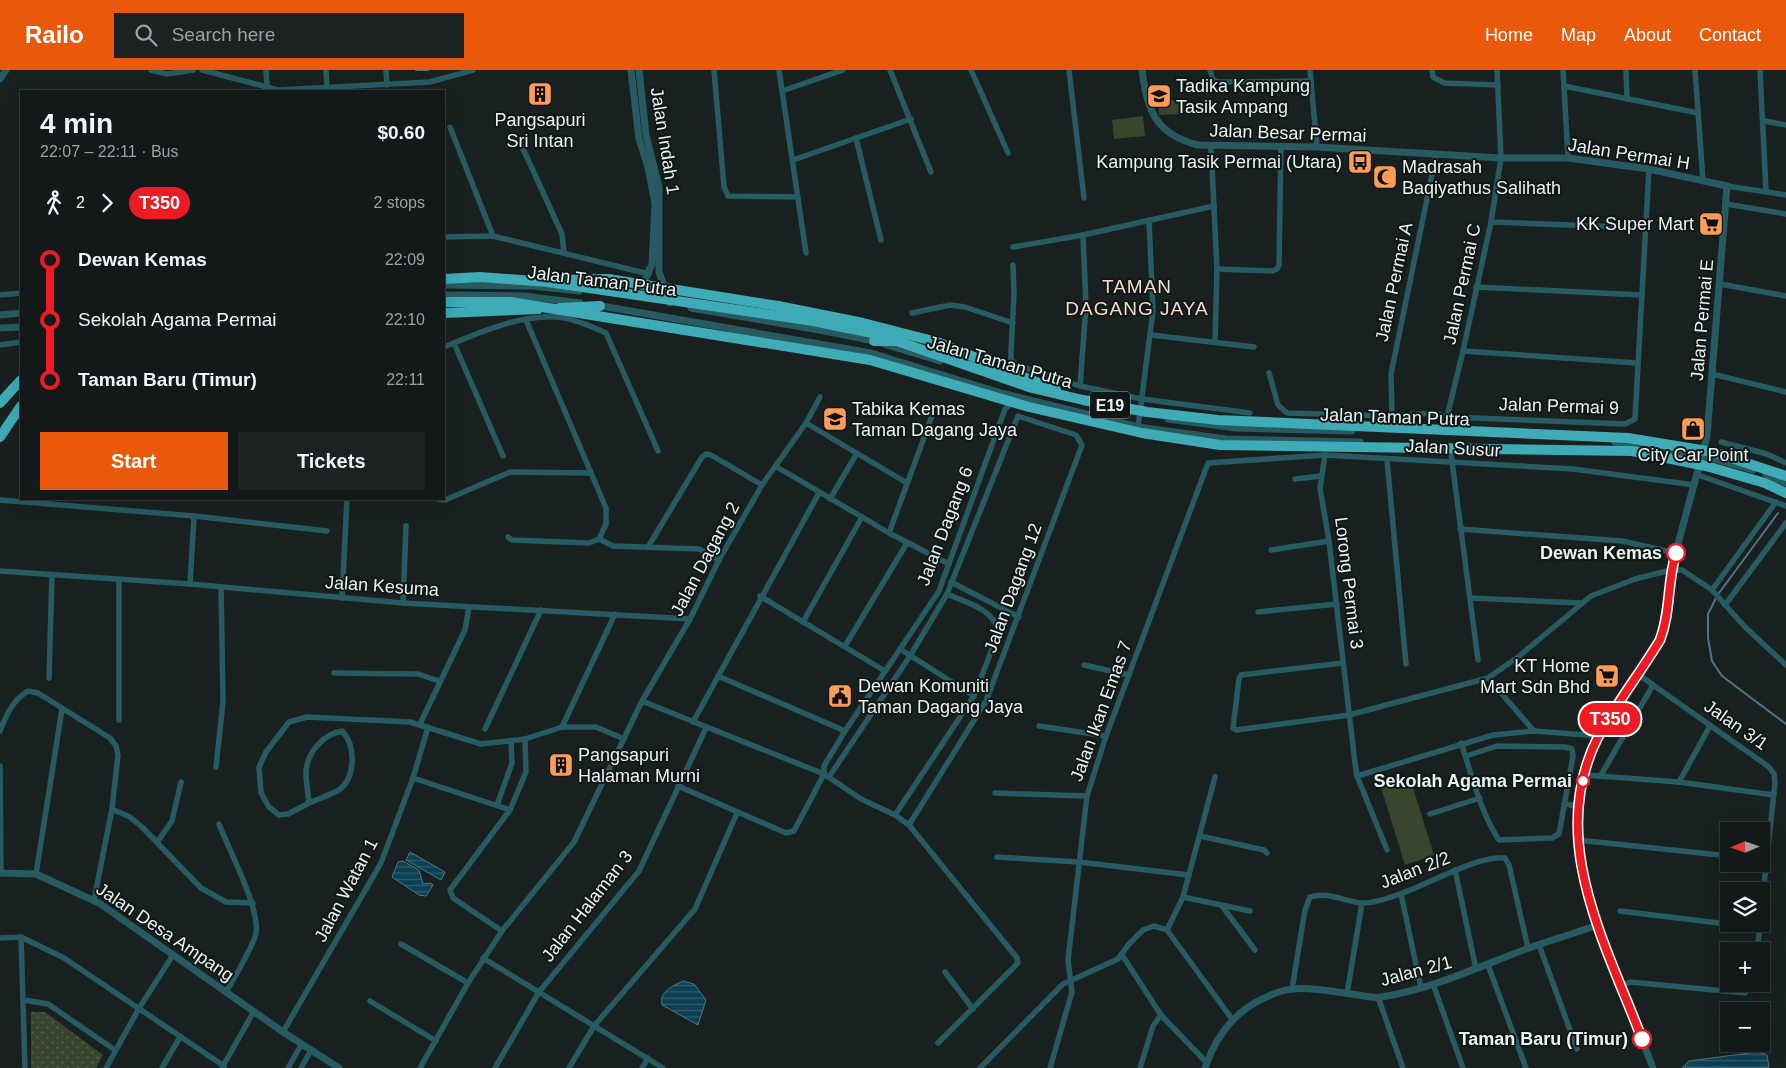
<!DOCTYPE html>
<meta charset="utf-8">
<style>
:root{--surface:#121918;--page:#1b2221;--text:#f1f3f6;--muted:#9ca0a2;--line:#313837;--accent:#ea580c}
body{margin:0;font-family:Helvetica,sans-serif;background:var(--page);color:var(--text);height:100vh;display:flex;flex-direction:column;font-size:19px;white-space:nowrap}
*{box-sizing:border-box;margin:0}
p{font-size:16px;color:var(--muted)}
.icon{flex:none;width:28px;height:28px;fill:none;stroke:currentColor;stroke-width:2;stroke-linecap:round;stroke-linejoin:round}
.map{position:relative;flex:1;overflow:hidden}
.panel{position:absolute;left:20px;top:20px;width:425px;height:410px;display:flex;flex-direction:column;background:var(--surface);border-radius:0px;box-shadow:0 5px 20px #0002,0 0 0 1px var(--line)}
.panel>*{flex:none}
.badge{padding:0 10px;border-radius:16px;font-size:18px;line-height:32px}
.needle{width:32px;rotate:268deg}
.buttons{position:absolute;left:1720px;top:752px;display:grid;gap:10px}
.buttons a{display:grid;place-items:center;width:50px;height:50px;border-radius:0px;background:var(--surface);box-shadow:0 5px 20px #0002,0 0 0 1px var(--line);font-size:25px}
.map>.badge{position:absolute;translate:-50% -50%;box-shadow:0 0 0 2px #fff}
.legs{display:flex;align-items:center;gap:8px;height:55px;padding:0 20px;font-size:16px}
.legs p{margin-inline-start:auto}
.headline{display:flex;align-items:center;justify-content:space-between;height:85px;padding:0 20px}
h1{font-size:28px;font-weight:700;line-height:38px}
.cta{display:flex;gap:10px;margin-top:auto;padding:10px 20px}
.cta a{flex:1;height:58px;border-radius:0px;background:var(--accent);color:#fff;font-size:20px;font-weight:700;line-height:58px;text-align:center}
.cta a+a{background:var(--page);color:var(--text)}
ul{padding:0 20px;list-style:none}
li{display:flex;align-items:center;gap:18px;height:60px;font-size:19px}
li i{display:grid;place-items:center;width:8px;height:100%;margin:0 6px;background:currentColor}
li i::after{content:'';width:12px;height:12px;margin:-6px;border:4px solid;border-radius:50%;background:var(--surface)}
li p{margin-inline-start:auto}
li:first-child i{background:linear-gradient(#0000 50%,currentColor 0)}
li:last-child i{background:linear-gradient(currentColor 50%,#0000 0)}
header{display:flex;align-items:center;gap:30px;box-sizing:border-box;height:70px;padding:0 25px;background:var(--accent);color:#fff}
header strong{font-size:24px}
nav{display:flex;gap:28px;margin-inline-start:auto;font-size:18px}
.search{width:350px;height:45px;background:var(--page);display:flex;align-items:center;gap:12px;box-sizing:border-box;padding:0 18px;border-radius:0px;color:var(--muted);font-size:19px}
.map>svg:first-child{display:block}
.park{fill:url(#park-dots)}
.pitch{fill:#3a452e}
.water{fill:url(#water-rules);stroke:#507584}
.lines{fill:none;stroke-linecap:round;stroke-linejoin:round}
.stream{stroke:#507584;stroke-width:2}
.minor{stroke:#285b61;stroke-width:5.5}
.tertiary{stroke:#285b61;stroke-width:7}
.motorway{stroke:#3eabb7;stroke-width:10}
.motorway-bridge{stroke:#3eabb7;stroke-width:10}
.line-1-casing{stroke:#fff;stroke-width:11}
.line-1{stroke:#ed1b24;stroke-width:8}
.stop-1-dot{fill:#fff;stroke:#ed1b24;stroke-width:2.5}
.labels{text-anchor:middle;stroke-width:4;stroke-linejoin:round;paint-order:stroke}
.shield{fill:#0f1816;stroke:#aab1af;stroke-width:1}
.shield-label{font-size:16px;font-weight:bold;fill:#ecf2f1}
.poi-label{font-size:18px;fill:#ecf2f1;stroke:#0f1816;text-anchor:start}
.street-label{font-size:18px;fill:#ecf2f1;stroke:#0f1816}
.stop-label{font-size:18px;font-weight:bold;fill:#ecf2f1;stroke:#0f1816;text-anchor:end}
.neighbourhood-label{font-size:19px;letter-spacing:1px;fill:#f6d9c8;stroke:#0f1816}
</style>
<header>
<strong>Railo</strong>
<div class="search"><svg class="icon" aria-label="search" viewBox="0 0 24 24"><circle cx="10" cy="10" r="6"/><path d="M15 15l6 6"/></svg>Search here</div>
<nav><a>Home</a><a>Map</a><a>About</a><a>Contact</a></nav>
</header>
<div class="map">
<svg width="1786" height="998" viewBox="0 0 1786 998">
<defs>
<pattern id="park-dots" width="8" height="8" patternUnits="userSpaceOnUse" patternTransform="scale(1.25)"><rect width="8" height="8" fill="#3a452e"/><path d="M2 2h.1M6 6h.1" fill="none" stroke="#57604d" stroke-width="1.8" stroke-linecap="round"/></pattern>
<pattern id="water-rules" width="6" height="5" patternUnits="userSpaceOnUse" patternTransform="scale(1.25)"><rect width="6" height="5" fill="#0d4055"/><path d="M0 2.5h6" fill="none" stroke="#305c6e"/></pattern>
</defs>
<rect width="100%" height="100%" fill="#182120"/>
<polygon class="park" points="31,942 45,942 103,985 96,998 31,998"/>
<g class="pitch">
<polygon points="1178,30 1179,44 1159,45 1159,31"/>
<polygon points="1143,46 1145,66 1114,69 1112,50"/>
<polygon points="1409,705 1434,785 1405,795 1380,714"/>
</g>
<g class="water">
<polygon points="410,782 445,802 441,810 406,790"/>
<polygon points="403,791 419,800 423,814 430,813 433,815 426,826 419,825 392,807 398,792"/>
<path d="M683 911 694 914 706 930 698 955 662 935C659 921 673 916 683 911Z"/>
<polygon points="1757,982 1767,985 1769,998 1682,998 1689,991"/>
</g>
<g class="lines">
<g class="stream">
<polyline points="416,0 428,0"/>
<polyline points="1719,523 1778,443"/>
<polyline points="1716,528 1708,544 1708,568 1712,591 1722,606 1786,654"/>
</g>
<g class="minor">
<polyline points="151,0 167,4 193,0"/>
<polyline points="202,0 278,20 430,12 473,0"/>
<polyline points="266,0 267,16"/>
<polyline points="326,0 327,18"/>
<polyline points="386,0 387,15"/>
<polyline points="714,0 724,117 728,126 798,127"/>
<polyline points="779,0 806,183"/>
<polyline points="890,0 931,102"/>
<polyline points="971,0 1008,83"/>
<polyline points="1069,0 1084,128"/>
<polyline points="1210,0 1213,10 1219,12 1311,11"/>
<polyline points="1310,0 1317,77"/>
<polyline points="1432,0 1433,7 1444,13 1498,15"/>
<polyline points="1563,0 1568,88"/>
<polyline points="1626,0 1627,29"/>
<polyline points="1695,0 1703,111"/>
<polyline points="1760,0 1766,121"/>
<polyline points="1564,16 1698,43"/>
<polyline points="782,21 843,0"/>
<polyline points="1764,51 1786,55"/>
<polyline points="450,57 493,166"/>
<polyline points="856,68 881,170"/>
<polyline points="520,72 562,164 564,183"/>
<polyline points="1211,77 1217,199 1215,272"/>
<polyline points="793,90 911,49"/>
<polyline points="1727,116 1786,125"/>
<polyline points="1726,134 1786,144"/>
<polyline points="1491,152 1645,158"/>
<polyline points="444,167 493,166 649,204"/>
<polyline points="1013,177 1083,165 1214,136"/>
<polyline points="1013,195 1014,224 1011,282 1011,290 1017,295 1080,316 1142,329 1250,343"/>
<polyline points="1217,199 1272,201 1277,199 1279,195 1281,76"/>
<polyline points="1720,214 1786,226"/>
<polyline points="1476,217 1641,225"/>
<polyline points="0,225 21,223"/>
<polyline points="912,243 950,235 965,237 1013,253"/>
<polyline points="1151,265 1254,277"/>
<polyline points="454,273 503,386"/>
<polyline points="0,275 21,272"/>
<path d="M444 277C478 263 520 244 558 247 574 249 591 256 606 263L658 381"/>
<polyline points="1463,281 1637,293"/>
<polyline points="1269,303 1278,335 1287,343 1392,346 1434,343 1447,347 1625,354 1635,349 1649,99"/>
<polyline points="1712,304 1786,322"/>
<polyline points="1080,316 1086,236 1083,165"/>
<polyline points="1392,346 1391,304 1436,85"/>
<polyline points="806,353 907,413"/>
<polyline points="1138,357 1153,241 1149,150"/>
<polyline points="1440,360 1447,347 1463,281 1491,152 1501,88 1497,0"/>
<polyline points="1721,372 1767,384 1786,393"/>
<polyline points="1450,376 1478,590"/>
<polyline points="1325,385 1320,418 1329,471 1355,693 1357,706 1387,780"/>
<polyline points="1387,390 1406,594"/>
<polyline points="777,397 889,463 949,494"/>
<polyline points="1698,405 1786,436"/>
<polyline points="1295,409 1321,406"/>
<polyline points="438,429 445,430 510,402 590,403"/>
<polyline points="830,429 857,383"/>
<polyline points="0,430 194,446 327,461"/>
<polyline points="1460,459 1622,471 1676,483"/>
<polyline points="889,463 936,335"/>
<polyline points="508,467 512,470 589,473 599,469 606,454 606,438 526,250"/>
<polyline points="599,469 613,476 699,479 719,490"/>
<polyline points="648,477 702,387 706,384 711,385 762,415"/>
<polyline points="1271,480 1329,471"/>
<polyline points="0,501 190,514 403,533 690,549"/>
<polyline points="119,510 119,650"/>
<polyline points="951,512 1019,547"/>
<polyline points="190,514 194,446"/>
<polyline points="1712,520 1776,432"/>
<polyline points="760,526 885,601"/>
<polyline points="342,528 347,429"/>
<polyline points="1470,528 1581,533"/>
<polyline points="403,533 406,456"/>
<polyline points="1725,535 1786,453"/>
<polyline points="1258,542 1337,534"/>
<polyline points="803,552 862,447"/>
<polyline points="845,576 907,473"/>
<polyline points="900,579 974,626"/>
<polyline points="1343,593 1241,605 1239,609 1233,658 1236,660 1349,645 1488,608 1534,661"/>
<polyline points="1084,595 1129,605"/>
<polyline points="334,603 418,604 439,611"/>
<polyline points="1639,605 1769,697 1774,704 1775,713 1761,842"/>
<polyline points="718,606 845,661"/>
<polyline points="49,608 52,505"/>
<polyline points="1488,608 1518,587 1591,526 1635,509 1671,500 1682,500 1712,520 1744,556 1786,595"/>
<polyline points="642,631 824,704 861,729 895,745 909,755 1017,888 1018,893 938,973"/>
<polyline points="693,652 819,423"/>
<polyline points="420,654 465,560 469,537"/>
<polyline points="1039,656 1106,666"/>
<polyline points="562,657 615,544"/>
<polyline points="485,659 541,540"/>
<path d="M0 661C6 645 13 630 28 621L38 623 110 668 116 676 118 685 112 739 94 830"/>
<path d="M1461 673C1472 705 1480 742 1499 770L1552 768 1559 764 1573 686 1572 679 1565 677 1497 676 1466 686"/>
<polyline points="0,696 1,803"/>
<polyline points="216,697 223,632 221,517"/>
<polyline points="1585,705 1679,712 1774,725"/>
<polyline points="1601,705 1653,615"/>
<polyline points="1357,706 1493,665 1534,661 1599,666"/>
<polyline points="829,707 910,586 947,524 1018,346 1076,365 1082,375 986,631 909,755"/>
<polyline points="413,708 510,740"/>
<polyline points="1679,712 1710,656"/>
<polyline points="678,716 786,763 794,761 824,704 824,696 845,661 939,521 1005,339 1012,332"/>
<polyline points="995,723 1087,726"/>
<path d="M309 733C318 729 330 725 339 720 356 708 356 675 342 661 324 664 307 682 306 702 306 712 308 723 309 733L288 744 279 745 269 737 261 723 259 697 266 682 289 652 307 647 410 652 481 674 525 669 562 657H596L624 669"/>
<polyline points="1564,734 1578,736"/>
<polyline points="497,735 512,693 511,671"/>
<polyline points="112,739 130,747 142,757 201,818 226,832 253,833"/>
<polyline points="1430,744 1480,728"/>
<path d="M895 745 974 626 999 561C992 538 967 533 947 524"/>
<path d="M219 754C228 778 264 845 255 867 248 886 236 904 226 922"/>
<polyline points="1200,766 1264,780 1267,783"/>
<polyline points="1578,770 1729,786"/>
<polyline points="158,771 172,751 181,712"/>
<polyline points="997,787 1079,792 1189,805"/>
<polyline points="1455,800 1476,899"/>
<polyline points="36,804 62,639"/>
<polyline points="1401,824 1421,918"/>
<polyline points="1183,827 1250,841"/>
<polyline points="1222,836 1255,880"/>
<polyline points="1620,841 1760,858"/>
<polyline points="1167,860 1183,827 1215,707"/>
<polyline points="502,861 453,828 450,820 510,740 526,702 525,669"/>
<polyline points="21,867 25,998"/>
<polyline points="0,868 21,867 64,888 224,996"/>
<polyline points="401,874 468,913"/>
<polyline points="1539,875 1577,979"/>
<polyline points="1757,881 1760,856"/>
<polyline points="1122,885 1161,945 1207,993"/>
<polyline points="483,888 663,998"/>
<polyline points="1488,895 1526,998"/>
<polyline points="945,902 973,939"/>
<polyline points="1433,914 1463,998"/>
<polyline points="1621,916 1630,912 1745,923 1752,914"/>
<path d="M1292 919 1305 840 1310 827C1328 821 1345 832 1363 833 1375 833 1389 828 1400 824 1425 816 1480 784 1505 788L1509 795 1528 878"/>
<polyline points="1347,924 1362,833"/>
<polyline points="1378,927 1403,998"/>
<polyline points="24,930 48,934 115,980"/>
<polyline points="370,931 436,971"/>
<polyline points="283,962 381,793 413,708 428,657"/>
<polyline points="106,998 138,940 173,885"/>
<polyline points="162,998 180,967"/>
<polyline points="222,998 254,941"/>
<polyline points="288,998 301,975"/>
<polyline points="301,998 311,980"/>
<polyline points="420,998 468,913 502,861 574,772 642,631 690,549 719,490 762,415 806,353 820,327"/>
<polyline points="495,998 539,922 639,801 706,658"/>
<polyline points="569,998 594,956 695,839 737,743"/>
<polyline points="642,998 648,988"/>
<polyline points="980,998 1063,914 1118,889 1129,874 1143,860 1154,856 1167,860 1232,949"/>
<polyline points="1050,998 1072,922 1068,890 1087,726 1106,666 1208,393 1325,385 1573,399 1695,415"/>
<polyline points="1140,998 1153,956 1161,945"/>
</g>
<g class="tertiary">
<polyline points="631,0 639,69 648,97 655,134 652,194 642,216"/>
<polyline points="639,0 646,65 659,117 659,202 670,233"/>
<path d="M1142 0C1147 40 1155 64 1198 75L1317 77 1501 88H1568L1649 99 1727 116 1707 366 1671 500 1670 533 1659 570C1639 605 1605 647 1591 684 1561 761 1587 827 1615 899 1628 932 1640 965 1653 998"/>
<polyline points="0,9 6,0"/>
<polyline points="444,215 533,216 579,221"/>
<polyline points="444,225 524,226 580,233"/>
<polyline points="596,235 871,283 1001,323 1138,357 1226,369 1360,372"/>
<polyline points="691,238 825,261 874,271 940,291"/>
<polyline points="0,245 21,243"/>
<polyline points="0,258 21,257"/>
<polyline points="1168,349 1236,358 1352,361"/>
<polyline points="1615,372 1703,386 1753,400"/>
<polyline points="1766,404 1786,413"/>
<polyline points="0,803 36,804 99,833 283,962 339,998"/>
<path d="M1205 998C1218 960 1240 935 1279 922 1303 914 1333 922 1358 925 1365 926 1374 928 1381 927 1433 919 1480 896 1529 878 1552 870 1575 863 1598 855"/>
</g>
<g class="motorway">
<polyline points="778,236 863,253 937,272 1056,320"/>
<polyline points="560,238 600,236"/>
<polyline points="444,243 538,239"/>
<polyline points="874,271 895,271"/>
<polyline points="0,333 21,310"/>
<polyline points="0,367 21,336"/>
</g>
<g class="motorway-bridge">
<polyline points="444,209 480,207 548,212 813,251 877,264 1032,318 1083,330 1147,342 1218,350 1628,368 1713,382 1786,406"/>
<polyline points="559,210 608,209 778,236"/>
<polyline points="444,232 511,232 870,290 1029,337 1142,363 1220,375 1632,381 1706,396 1765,413 1786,423"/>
</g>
</g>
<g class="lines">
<defs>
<path id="line-1" d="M1642 969C1606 874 1546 769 1598 667 1616 634 1640 603 1660 570 1671 541 1667 512 1676 483"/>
</defs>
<use href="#line-1" class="line-1-casing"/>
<use href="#line-1" class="line-1"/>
</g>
<defs>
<symbol id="building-square" viewBox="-11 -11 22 22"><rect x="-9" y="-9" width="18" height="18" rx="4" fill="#fe9c58" stroke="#0f1816"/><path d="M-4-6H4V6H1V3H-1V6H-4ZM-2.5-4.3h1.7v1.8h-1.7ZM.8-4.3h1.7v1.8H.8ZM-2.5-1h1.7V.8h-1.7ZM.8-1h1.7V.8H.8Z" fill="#111"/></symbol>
<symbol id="school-square" viewBox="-11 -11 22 22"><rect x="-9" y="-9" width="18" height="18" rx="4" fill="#fe9c58" stroke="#0f1816"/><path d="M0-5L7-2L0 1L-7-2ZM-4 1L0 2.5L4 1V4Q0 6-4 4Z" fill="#111"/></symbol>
<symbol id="bus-square" viewBox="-11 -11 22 22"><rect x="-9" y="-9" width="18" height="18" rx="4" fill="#fe9c58" stroke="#0f1816"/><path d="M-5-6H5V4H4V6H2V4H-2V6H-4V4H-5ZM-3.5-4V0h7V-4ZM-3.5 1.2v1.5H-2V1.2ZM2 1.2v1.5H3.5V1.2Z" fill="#111"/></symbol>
<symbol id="mosque-square" viewBox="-11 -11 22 22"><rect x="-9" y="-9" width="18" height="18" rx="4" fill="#fe9c58" stroke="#0f1816"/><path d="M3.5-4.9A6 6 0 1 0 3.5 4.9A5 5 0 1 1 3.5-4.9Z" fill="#111"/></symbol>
<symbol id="supermarket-square" viewBox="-11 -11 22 22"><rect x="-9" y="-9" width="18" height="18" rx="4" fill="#fe9c58" stroke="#0f1816"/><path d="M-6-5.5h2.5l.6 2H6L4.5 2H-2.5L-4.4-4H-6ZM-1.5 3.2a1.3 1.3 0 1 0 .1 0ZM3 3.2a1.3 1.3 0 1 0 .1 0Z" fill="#111"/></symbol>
<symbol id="shop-square" viewBox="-11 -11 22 22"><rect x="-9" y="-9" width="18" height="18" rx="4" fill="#fe9c58" stroke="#0f1816"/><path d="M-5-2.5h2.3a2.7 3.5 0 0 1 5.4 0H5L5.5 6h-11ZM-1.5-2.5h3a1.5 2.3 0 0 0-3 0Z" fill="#111"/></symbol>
<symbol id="civic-square" viewBox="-11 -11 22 22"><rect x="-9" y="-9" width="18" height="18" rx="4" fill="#fe9c58" stroke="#0f1816"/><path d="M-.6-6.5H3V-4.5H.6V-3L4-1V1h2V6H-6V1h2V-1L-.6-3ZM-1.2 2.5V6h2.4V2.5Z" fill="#111"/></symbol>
</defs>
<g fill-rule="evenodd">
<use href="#building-square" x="526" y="10" width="28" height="28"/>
<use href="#school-square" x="1145" y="12" width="28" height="28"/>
<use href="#bus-square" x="1346" y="78" width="28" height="28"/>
<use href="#mosque-square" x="1371" y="93" width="28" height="28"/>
<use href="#supermarket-square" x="1697" y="140" width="28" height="28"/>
<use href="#school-square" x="821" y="335" width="28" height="28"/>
<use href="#shop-square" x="1679" y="345" width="28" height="28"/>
<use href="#supermarket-square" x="1593" y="592" width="28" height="28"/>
<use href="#civic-square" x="826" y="612" width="28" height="28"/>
<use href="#building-square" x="547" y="681" width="28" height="28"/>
</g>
<g class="stop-1-dot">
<circle cx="1676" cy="483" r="9"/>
<circle cx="1583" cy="711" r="6"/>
<circle cx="1642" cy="969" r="9"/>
</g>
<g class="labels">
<rect class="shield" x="1090" y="321.5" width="40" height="27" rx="4"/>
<g class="shield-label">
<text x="1110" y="341">E19</text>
</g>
<g class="poi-label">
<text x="1176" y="22">Tadika Kampung<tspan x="1176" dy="21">Tasik Ampang</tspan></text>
<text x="540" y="56" text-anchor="middle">Pangsapuri<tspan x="540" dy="21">Sri Intan</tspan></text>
<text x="1342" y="98" text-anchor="end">Kampung Tasik Permai (Utara)</text>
<text x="1402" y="103">Madrasah<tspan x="1402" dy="21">Baqiyathus Salihath</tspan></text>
<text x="1694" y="160" text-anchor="end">KK Super Mart</text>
<text x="852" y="345">Tabika Kemas<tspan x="852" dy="21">Taman Dagang Jaya</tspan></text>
<text x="1693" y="391" text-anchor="middle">City Car Point</text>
<text x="1590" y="602" text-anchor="end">KT Home<tspan x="1590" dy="21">Mart Sdn Bhd</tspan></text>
<text x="858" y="622">Dewan Komuniti<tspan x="858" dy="21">Taman Dagang Jaya</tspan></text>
<text x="578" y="691">Pangsapuri<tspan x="578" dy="21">Halaman Murni</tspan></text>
</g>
<g class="street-label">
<text transform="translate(1288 63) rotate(2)" y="6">Jalan Besar Permai</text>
<text transform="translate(665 71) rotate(81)" y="6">Jalan Indah 1</text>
<text transform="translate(1629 84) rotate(9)" y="6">Jalan Permai H</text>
<text transform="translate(602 211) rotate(7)" y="6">Jalan Taman Putra</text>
<text transform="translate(1394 212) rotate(-78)" y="6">Jalan Permai A</text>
<text transform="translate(1462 214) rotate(-78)" y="6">Jalan Permai C</text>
<text transform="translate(1702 250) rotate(-85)" y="6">Jalan Permai E</text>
<text transform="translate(1000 292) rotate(16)" y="6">Jalan Taman Putra</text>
<text transform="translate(1559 336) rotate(2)" y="6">Jalan Permai 9</text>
<text transform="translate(1395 347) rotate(2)" y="6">Jalan Taman Putra</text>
<text transform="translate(1453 378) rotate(3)" y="6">Jalan Susur</text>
<text transform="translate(945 456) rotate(-69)" y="6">Jalan Dagang 6</text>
<text transform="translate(705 489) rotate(-62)" y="6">Jalan Dagang 2</text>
<text transform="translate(1349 513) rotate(83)" y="6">Lorong Permai 3</text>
<text transform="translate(382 516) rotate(4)" y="6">Jalan Kesuma</text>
<text transform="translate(1013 518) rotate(-70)" y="6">Jalan Dagang 12</text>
<text transform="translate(1101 641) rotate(-70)" y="6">Jalan Ikan Emas 7</text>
<text transform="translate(1736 655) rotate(35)" y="6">Jalan 3/1</text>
<text transform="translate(1415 800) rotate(-21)" y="6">Jalan 2/2</text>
<text transform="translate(346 820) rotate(-62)" y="6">Jalan Watan 1</text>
<text transform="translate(587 836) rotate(-52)" y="6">Jalan Halaman 3</text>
<text transform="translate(165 862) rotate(34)" y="6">Jalan Desa Ampang</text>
<text transform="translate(1416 901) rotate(-15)" y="6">Jalan 2/1</text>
</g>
<g class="stop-label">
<text x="1662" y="489">Dewan Kemas</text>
<text x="1572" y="717">Sekolah Agama Permai</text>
<text x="1628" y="975">Taman Baru (Timur)</text>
</g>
<g class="neighbourhood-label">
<text x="1137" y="223">TAMAN<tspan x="1137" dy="22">DAGANG JAYA</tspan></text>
</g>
</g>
</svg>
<div class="buttons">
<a><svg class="needle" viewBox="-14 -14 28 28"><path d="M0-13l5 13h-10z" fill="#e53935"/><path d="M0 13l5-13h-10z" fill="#9ca0a2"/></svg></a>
<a><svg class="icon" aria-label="layers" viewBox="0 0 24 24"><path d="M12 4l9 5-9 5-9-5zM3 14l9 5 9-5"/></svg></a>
<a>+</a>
<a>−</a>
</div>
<b class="badge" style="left:1610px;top:649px;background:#ed1b24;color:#fff">T350</b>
<section class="panel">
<div class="headline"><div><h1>4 min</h1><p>22:07 – 22:11 · Bus</p></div><b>$0.60</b></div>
<div class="legs"><svg class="icon" aria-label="walk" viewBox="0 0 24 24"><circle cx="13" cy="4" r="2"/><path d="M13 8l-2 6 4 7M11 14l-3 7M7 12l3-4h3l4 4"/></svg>2<svg class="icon" aria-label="forward" viewBox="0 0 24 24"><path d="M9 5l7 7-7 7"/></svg><b class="badge" style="background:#ed1b24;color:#fff">T350</b><p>2 stops</p></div>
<ul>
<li><i style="color:#ed1b24"></i><b>Dewan Kemas</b><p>22:09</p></li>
<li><i style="color:#ed1b24"></i><span>Sekolah Agama Permai</span><p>22:10</p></li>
<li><i style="color:#ed1b24"></i><b>Taman Baru (Timur)</b><p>22:11</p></li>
</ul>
<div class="cta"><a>Start</a><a>Tickets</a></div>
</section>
</div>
